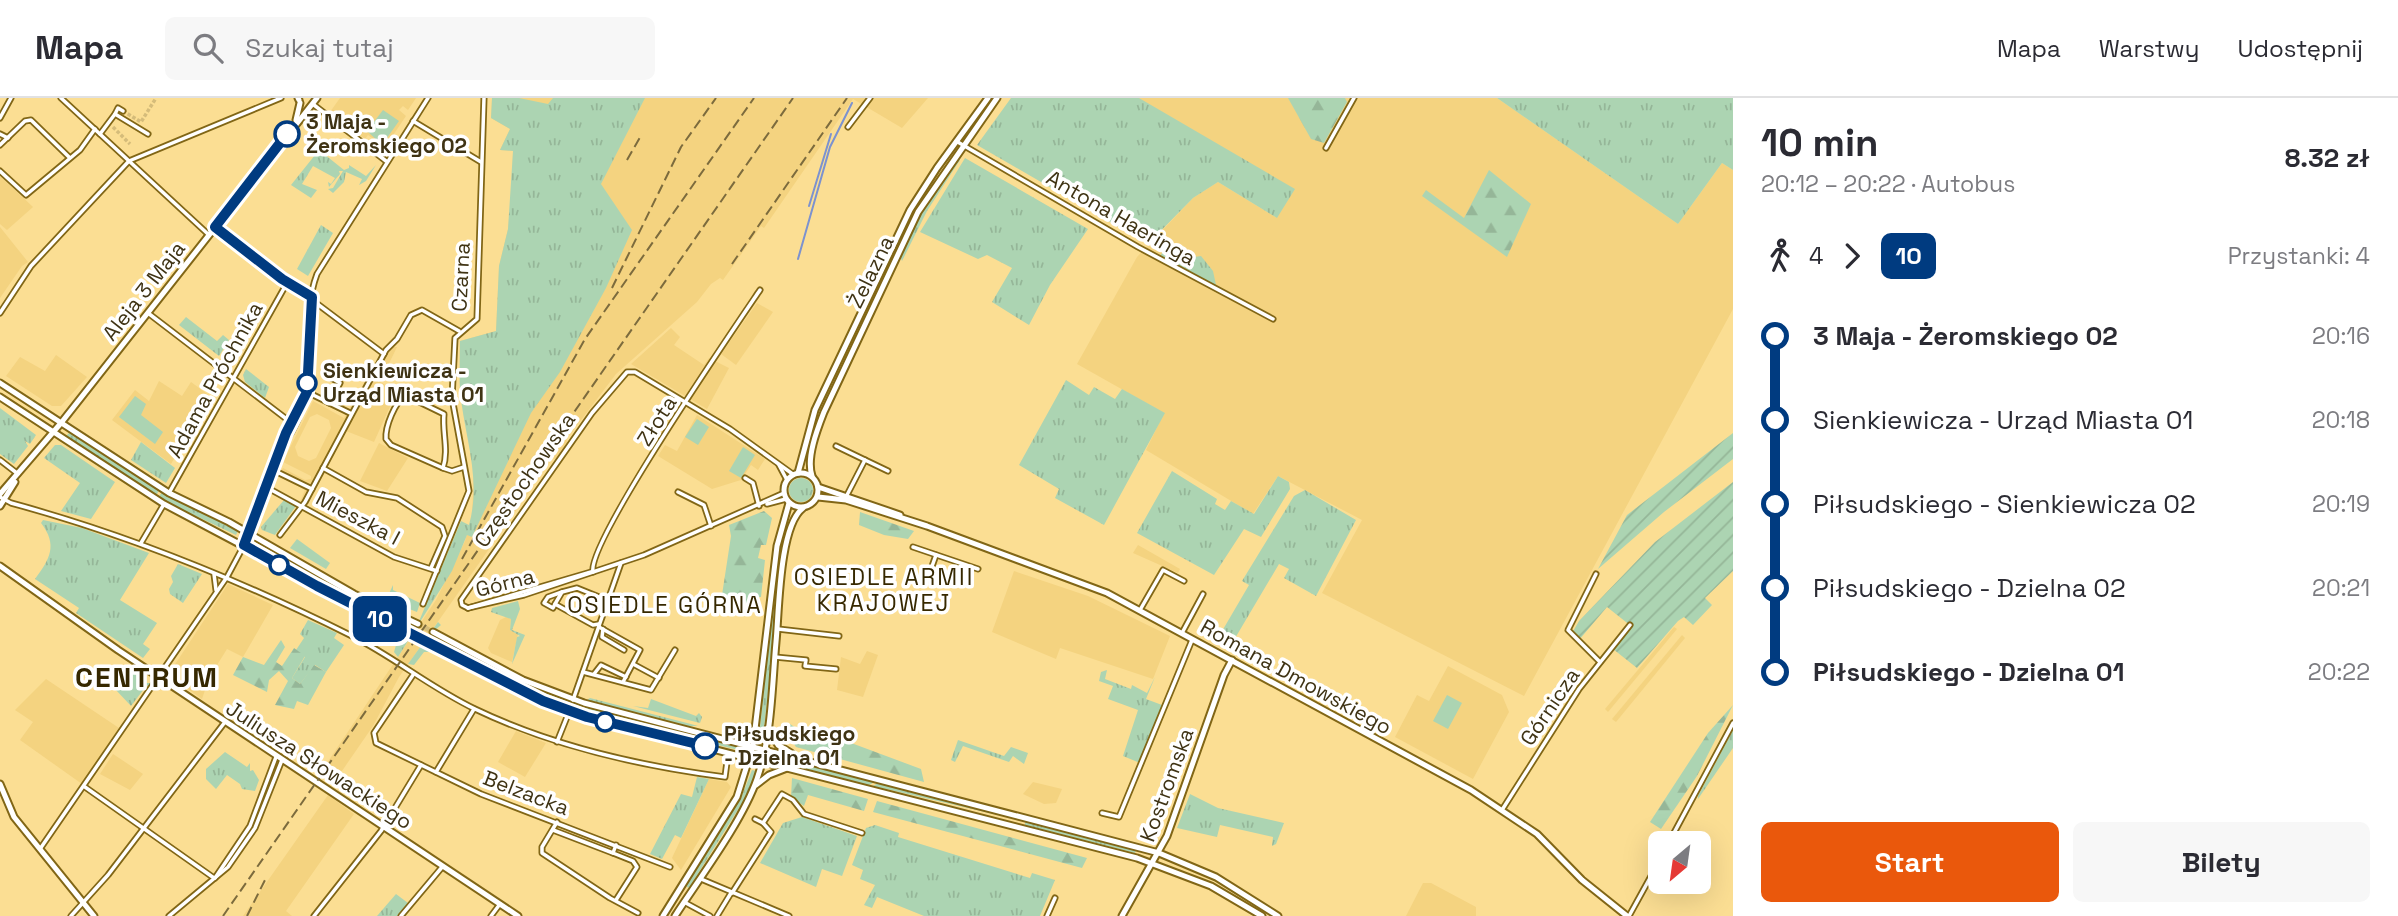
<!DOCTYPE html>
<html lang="pl">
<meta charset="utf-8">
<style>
:root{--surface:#fff;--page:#f7f7f7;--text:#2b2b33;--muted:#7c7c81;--line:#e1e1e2;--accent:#ea580c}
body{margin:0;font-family:"Space Grotesk",sans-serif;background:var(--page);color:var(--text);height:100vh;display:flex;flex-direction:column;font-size:26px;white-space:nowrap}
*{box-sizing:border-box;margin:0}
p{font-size:23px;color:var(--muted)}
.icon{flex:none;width:38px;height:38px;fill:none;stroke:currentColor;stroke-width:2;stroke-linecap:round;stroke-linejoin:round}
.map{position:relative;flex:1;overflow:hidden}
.details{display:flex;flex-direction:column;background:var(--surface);width:665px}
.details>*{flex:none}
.badge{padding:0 14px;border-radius:10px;font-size:24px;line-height:46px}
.needle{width:46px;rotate:209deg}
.buttons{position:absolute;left:1648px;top:733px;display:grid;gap:14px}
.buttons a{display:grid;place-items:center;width:63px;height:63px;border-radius:10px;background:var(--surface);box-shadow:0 7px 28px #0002;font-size:35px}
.map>.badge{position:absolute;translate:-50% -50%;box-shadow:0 0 0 4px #fff}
.legs{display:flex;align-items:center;gap:10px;height:77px;padding:0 28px;font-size:23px}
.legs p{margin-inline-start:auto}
.overview{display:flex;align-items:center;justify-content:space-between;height:119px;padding:0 28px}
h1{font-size:38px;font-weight:800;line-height:52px}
.primary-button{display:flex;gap:14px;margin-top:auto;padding:14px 28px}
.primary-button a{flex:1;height:80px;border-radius:10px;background:var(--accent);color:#fff;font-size:28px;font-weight:800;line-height:80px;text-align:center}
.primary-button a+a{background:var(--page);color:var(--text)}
ul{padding:0 28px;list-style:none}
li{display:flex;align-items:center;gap:24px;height:84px;font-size:26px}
li i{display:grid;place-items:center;width:10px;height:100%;margin:0 9px;background:currentColor}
li i::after{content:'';width:18px;height:18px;margin:-9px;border:5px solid;border-radius:50%;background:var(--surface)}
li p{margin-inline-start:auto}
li:first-child i{background:linear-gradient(#0000 50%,currentColor 0)}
li:last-child i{background:linear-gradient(currentColor 50%,#0000 0)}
header{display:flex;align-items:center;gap:42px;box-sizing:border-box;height:98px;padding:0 35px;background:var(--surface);border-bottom:2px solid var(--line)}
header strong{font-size:33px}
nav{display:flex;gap:38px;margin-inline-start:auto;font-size:24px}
.search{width:490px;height:63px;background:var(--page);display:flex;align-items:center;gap:18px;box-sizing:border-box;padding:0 24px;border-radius:10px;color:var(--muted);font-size:26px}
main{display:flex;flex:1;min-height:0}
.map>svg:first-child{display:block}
.built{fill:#f4d380;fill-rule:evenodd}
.grass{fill:url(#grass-tufts)}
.forest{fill:url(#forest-firs)}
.garden{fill:url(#garden-furrows)}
.pitch{fill:#acd4b2}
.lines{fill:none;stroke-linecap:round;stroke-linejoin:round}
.stream{stroke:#7c92cf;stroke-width:2}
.street-tunnel{stroke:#d5bc7a;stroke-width:3.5;stroke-dasharray:3.5 2;stroke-linecap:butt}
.secondary-tunnel{stroke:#d5bc7a;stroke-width:5;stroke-dasharray:5 2.5;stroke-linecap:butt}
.street-casing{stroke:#816616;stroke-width:7}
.secondary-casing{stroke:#816616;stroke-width:9}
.street{stroke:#fff;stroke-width:3.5}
.secondary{stroke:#fff;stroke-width:5}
.rail{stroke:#7c6b3d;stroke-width:2;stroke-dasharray:10 5;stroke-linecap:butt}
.line-1-casing{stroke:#fff;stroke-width:16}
.line-1{stroke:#003b80;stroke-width:10}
.stop-1-dot{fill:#fff;stroke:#003b80;stroke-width:3.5}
.labels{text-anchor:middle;stroke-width:7;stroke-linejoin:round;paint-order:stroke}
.stop-label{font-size:21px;font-weight:bold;fill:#3f3314;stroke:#fff;text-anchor:start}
.street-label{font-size:21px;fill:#3f3314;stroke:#fff}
.neighbourhood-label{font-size:23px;letter-spacing:2px;fill:#362800;stroke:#fff}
.district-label{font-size:28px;font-weight:bold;letter-spacing:2px;fill:#362800;stroke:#fff}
</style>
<header>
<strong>Mapa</strong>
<div class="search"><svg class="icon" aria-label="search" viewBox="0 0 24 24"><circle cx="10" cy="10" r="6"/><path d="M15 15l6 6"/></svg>Szukaj tutaj</div>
<nav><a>Mapa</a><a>Warstwy</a><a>Udostępnij</a></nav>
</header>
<main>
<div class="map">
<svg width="1733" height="818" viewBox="0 0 1733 818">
<defs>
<pattern id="grass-tufts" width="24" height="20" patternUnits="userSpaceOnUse" patternTransform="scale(1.75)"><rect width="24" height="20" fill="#acd4b2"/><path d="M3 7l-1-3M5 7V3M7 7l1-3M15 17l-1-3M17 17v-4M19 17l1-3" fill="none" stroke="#95b698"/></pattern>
<pattern id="forest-firs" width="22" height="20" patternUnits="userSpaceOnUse" patternTransform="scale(1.75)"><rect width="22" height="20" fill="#acd4b2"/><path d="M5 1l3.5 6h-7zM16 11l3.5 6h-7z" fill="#95b698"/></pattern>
<pattern id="garden-furrows" width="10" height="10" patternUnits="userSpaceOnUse" patternTransform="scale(1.75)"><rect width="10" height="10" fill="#acd4b2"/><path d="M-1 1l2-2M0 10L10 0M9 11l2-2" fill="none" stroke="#95b698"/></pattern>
</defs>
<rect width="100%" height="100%" fill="#fbde93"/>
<g class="built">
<polygon points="340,0 416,0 408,12 403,8 399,12 406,18 385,49 368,37 365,41 330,14"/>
<polygon points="492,0 928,0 902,30 853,1 764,130 761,128 723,182 720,180 711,186 697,204 616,276 566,342 568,345 556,362 553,360 399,579 373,628 333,686 319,677 436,502 465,443 472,418 474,371 460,292 460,243 496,233 499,168 508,131 512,89 513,53 500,52 510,31 491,20"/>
<polygon points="1138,0 1497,0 1678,126 1722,65 1733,72 1733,211 1524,598 1322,495 1362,422 1278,378 1253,416 1146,352 1164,315 1077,266 1137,159 1193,100 1218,84 1277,120 1165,17"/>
<polygon points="0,78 33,109 7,132 0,126"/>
<polygon points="0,129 28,164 22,168 0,200"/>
<polygon points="757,205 773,214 736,267 721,256"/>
<polygon points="671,230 680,239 674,247 704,267 709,260 729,270 707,311 631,266"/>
<path d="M392 249H397L380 284 397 293 374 344 346 333 307 408 300 404 305 392 278 378 283 370 305 382 311 381V378L283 364 313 303 344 320 380 257 384 258ZM317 316 329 322 331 330 316 360 309 363 298 358 295 349 310 319Z"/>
<polygon points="56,257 87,279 61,308 52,308 6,278 20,259 45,273"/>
<polygon points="159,283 182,298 191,284 210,298 171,366 112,322 135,292 149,303"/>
<polygon points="697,317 765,361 758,372 751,367 741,382 712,391 658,358 665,347 677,353"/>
<polygon points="379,345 408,360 387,393 360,383"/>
<polygon points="1138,447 1180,471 1178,475 1133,455"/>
<polygon points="1014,473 1088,498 1170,538 1153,581 1060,550 1056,561 992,534"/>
<polygon points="228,486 273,507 243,559 227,551 209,580 202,601 168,577"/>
<polygon points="506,519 511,521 510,532 518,536 512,564 491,555 488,550 500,522"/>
<polygon points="1674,529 1677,531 1608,614 1605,611"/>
<polygon points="1682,537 1685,540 1616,624 1612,621"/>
<polygon points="867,553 878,557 863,599 837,592 841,559 860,566"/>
<polygon points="1448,568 1502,597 1509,614 1473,681 1395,639 1417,597 1429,603"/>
<polygon points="46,581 119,630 82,686 20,642 33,624 15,612"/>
<polygon points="516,633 546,645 525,679 498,664"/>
<polygon points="113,656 143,676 130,692 100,676"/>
<polygon points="709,681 727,684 731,689 681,772 672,760"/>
<polygon points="1033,684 1062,691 1056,705 1044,706 1023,696"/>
<polygon points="328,697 354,716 286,813 292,818 243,818"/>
<polygon points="1423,785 1431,785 1476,809 1476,818 1406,818"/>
</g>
<g class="grass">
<path d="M492 0H519L548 6 553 0H645L601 86 632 132 606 190 560 274 531 315 472 439 467 437 452 473 398 559 394 554 399 537 377 522 405 539H409L412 534 380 516 382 512 417 528 461 423 469 427C482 380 464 338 460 292 459 276 460 259 460 243L496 233 499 168 508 131 513 53 500 52 510 31 491 20Z"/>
<polygon points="1011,0 1139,0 1295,91 1277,120 1218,84 1193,100 1148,146 977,47"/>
<polygon points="1497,0 1733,0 1733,72 1722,65 1678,126"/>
<polygon points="319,52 344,72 349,70 349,67 366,78 376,67 366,83 359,87 362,81 346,74 344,84 333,95 328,91 333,90 343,73 339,73 340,76 329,89 328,84 331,86 335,80 313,68 302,86 317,92 311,100 291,87"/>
<polygon points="958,59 960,62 927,113 902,163 900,158 927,105"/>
<polygon points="965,60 1088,131 1050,187 1029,227 992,204 1012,170 987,157 978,161 920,134"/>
<polygon points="321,127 333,135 308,178 297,171"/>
<polygon points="1179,149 1187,160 1201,158 1213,173 1216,187 1211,187 1160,158 1165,151"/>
<polygon points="186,219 217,243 223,237 229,242 219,258 179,227"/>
<polygon points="246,271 269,289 265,300 245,284 243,277"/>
<polygon points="1066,282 1089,297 1094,289 1115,301 1122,291 1165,315 1104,427 1055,400 1059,391 1019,367"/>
<polygon points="0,310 36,337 30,346 25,343 28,348 14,366 0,356"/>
<polygon points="69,335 159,392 156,398 66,338"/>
<polygon points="141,344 175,370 166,385 131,362"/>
<polygon points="55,347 61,347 115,384 91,421 61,413 80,385 44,360"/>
<polygon points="1172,373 1217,401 1215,406 1225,412 1231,403 1254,416 1278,378 1289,384 1290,391 1261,439 1244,431 1214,477 1137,435"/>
<circle cx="801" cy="392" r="12"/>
<polygon points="1305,392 1356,422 1316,498 1284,480 1289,471 1279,466 1231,547 1218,540 1249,487 1242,483 1294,398"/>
<polygon points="162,394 238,433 236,437 158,400"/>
<polygon points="284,402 296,408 275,437 262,432 261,429"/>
<path d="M43 422 82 430 149 455 120 502 157 525 143 546 150 551 143 560 76 515 79 510 35 481C50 461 58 447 41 425Z"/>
<polygon points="297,441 330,465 326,471 290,450"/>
<polygon points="258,446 379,511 377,515 257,448"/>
<polygon points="178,466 202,476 183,505 170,496 169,491 173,484 171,478"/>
<polygon points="393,487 393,492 420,505 417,514 386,502"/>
<polygon points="518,503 520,511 512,532 525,537 512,566 517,539 520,538 510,532 511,521 491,514 492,510"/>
<polygon points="772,512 777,513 763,640 759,639"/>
<polygon points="308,522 337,535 334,540 344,547 326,574 315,567 300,586 292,580 305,559 296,552 304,540 300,536"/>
<polygon points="438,524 441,527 433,534 435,540 531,590 581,608 580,613 541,598 432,543 428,543 427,550 562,618 433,554 424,554 414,567 408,566"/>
<polygon points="127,570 147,585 152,585 149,590 147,587 131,608 115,591"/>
<polygon points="1107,572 1105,581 1131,591 1132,587 1147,595 1155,579 1146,601 1162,607 1165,603 1140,665 1123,658 1138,612 1108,601 1113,588 1099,583 1101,574"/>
<polygon points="590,600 687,625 698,628 688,628 587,602"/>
<polygon points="651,601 696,618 699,615 702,619 700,625 633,608 648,610"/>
<polygon points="585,609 739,649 738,652 584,614"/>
<polygon points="1733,632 1733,650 1698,701 1698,698"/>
<polygon points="958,642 1004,658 1011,649 1028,655 1024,666 1013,658 1009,664 963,648 955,664 951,662"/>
<polygon points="225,654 247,669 250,665 250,673 253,672 259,682 255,693 242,691 240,686 227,677 216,691 206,681 206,671"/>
<polygon points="773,658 875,684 869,687 772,662"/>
<polygon points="752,672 756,673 746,699 689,790 686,788 741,700"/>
<polygon points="697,679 709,681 681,740 675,737 662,761 650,756 681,696 692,699"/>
<polygon points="878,685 1006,718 1007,719 873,688"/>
<polygon points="1190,696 1218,710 1284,725 1276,746 1272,748 1273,739 1220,727 1217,739 1177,730"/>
<polygon points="802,719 857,738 842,778 822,771 816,789 760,765 783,725"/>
<polygon points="1025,723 1136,752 1135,755 1025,727"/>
<polygon points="875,727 899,735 898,739 1030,780 1032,775 1055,782 1040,818 924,818 877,799 872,810 864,807 875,787 860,781 863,772 852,767 866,730"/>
<polygon points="396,796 408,805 397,818 377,818"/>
</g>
<g class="forest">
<polygon points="1288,0 1345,0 1347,4 1324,45 1311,41"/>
<polygon points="1489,72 1531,106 1507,159 1422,98 1426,92 1464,120"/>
<polygon points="764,413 772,420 766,447 761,447 758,460 765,462 761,499 750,499 748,506 726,503 722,497 731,438 729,427"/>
<polygon points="860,414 914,433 908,441 884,437 859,427"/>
<polygon points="281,542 285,549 276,564 282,568 294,550 305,558 292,580 300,586 314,567 326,574 308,607 297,603 294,611 275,607 288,583 279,573 269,582 267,594 233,577 243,559 264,567"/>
<polygon points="1733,607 1697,678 1661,731 1650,724 1708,635"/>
<polygon points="790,626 799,632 803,627 921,671 924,684 796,649 785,632"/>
<polygon points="792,680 868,701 864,713 808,697 804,708 791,699"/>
<polygon points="877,703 1087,760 1082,770 873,714"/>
</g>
<g class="garden">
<polygon points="1733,335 1733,361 1664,414 1598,471 1627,417"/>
<polygon points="1733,384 1733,473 1705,500 1712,507 1693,527 1684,519 1678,523 1637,570 1613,551 1631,528 1607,509 1579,542 1572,535 1579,523 1655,444"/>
</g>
<g class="pitch">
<polygon points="383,12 399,23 382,47 367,33"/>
<polygon points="135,298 146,306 141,317 163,334 155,346 119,319"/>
<polygon points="697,321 709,329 698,347 685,339"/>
<polygon points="743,349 755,357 741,380 729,373"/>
<polygon points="1447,597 1462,605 1448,631 1433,623"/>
</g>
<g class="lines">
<g class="stream">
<polyline points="809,108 831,36"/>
<polyline points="798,161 830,49 852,5"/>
</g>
<g class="street-tunnel">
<polyline points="123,13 141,24 156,0"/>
<polyline points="113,29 130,46"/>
</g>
<g class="secondary-tunnel">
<polyline points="418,526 433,534"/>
<polyline points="411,537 426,545"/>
</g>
<defs>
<g id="street">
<polyline points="61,0 209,137"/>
<polyline points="314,7 386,63"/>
<polyline points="115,16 118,10 123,13"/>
<polyline points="0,20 11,0"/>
<polyline points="413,23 481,64"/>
<polyline points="848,29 870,0"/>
<polyline points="0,36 8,40"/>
<polyline points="100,36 115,16 148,36"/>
<polyline points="956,43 1138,149 1273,221"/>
<polyline points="0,47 25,23 31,22 69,59"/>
<polyline points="1326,50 1354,0"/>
<polyline points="0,73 26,97 80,52 95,31"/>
<polyline points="215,129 384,256"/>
<polyline points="0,215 31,168 129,63 281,0"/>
<polyline points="148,215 293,326"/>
<polyline points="326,277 340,285 329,305"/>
<polyline points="307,294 350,315"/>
<path d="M405 297 444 316C442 334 449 352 443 370L391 347 386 341C385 328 395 305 405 297Z"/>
<path d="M284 346C326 290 296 232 317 176L428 0"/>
<polyline points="836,348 865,362"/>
<polyline points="0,362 18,376"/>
<polyline points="779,367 787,382"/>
<polyline points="323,370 366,394 397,400 442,429 445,438 431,470"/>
<polyline points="443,370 452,373 464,369"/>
<polyline points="273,372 312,391"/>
<polyline points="745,380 753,385 759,408"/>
<polyline points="266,389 394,459 437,473"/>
<polyline points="678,394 704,407 711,428"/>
<polyline points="169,395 287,185"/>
<polyline points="847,397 865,362 888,373"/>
<path d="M0 399 11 405C129 437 242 483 352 538 394 559 431 590 475 611 552 648 640 668 725 679L728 656"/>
<polyline points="767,406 786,401"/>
<polyline points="280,437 305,404 386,252 397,241 411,217 422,212 459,233"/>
<polyline points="141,445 164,406"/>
<polyline points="913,449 978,471"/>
<path d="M593 474C586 446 735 229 760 192"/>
<polyline points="930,474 936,457"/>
<polyline points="214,476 216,492"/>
<polyline points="1596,476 1568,532 1600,564"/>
<polyline points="562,494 548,499 544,505 553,510 555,506 593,527 599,526"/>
<polyline points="423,506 469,393 452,300 455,240 477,221 484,0"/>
<polyline points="555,506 562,494 577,490 609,503"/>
<polyline points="468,510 462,507 461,502 592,315 627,274 635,274 730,331 794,377"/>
<polyline points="468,510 524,497 644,457 784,395"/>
<polyline points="468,510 591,474"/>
<polyline points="1140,512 1163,472 1184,483"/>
<polyline points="599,529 640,552 623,584"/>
<polyline points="603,531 602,539 624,552"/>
<polyline points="778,531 839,538"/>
<polyline points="1182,535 1203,496"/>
<polyline points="775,559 806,562 805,568 836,571"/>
<polyline points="633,566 659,580"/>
<polyline points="583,574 651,592 675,552"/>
<polyline points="594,576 601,567 626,579"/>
<polyline points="413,577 374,635 376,645 481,696 670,769"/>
<polyline points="573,602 621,465"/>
<polyline points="557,644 569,614"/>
<polyline points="436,674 474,611"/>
<polyline points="85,689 214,780"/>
<polyline points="1502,712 1579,591 1630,527"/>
<polyline points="1102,715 1119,719 1192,542"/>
<polyline points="755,721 763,725 782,696 793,702 804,716 862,735"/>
<polyline points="557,724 542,749 542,755 610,800 638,815"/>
<polyline points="553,732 613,755"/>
<polyline points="1668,746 1733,625"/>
<polyline points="616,747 613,755 633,763 637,769 616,802"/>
<polyline points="40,751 227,479 251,434 287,335 307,294"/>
<polyline points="215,780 250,728 276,659"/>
<polyline points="701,781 789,818"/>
<polyline points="732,795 771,734 763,725"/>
<polyline points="684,804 710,818"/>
<polyline points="71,818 108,777 225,624"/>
<polyline points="169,818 228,769 255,730 282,662"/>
<polyline points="314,818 381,733 421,667"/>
<polyline points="401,818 443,768"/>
<polyline points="491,818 500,806"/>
<polyline points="717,818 731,795"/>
<polyline points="1047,818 1055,800"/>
<polyline points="1629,818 1661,760"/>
</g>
<g id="secondary">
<polyline points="298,0 299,2"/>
<polyline points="296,22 300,5"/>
<polyline points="0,285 169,395 229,424 354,496 418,526"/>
<polyline points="0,299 164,406 411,537"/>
<circle cx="801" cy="392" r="17"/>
<polyline points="798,375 815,312 910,112 937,70 988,0"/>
<path d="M812 378C806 360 817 332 824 314L918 114 997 0"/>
<polyline points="818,389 900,417"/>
<polyline points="0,396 61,325 317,0"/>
<polyline points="818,399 846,402 927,428 1107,495 1471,692 1537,736 1582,782 1627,818"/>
<polyline points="0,408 15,384"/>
<polyline points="0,468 118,552 518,818"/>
<polyline points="433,534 523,582 584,605 1159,755 1216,779 1278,818"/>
<polyline points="426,545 543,603 580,617 1137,760 1211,788 1262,818"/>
<polyline points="768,630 778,647 791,655"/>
<polyline points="0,686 14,719 94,818"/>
<polyline points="756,687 769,677 787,670"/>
<polyline points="663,818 737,699 753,648 777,448 789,405"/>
<path d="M675 818C701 778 742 724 757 681 772 638 772 588 776 544 779 514 779 428 803 410"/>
<polyline points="1122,818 1167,738 1224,577 1232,562"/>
</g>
</defs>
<use href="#street" class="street-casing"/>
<use href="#secondary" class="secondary-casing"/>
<use href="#street" class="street"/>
<use href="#secondary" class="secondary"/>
<g class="rail">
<polyline points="627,62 642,36"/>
<polyline points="732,166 847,0"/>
<polyline points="612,190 681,49 716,0"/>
<polyline points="462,461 585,241 754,0"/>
<polyline points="223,818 793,0"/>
<polyline points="247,818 266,780"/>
</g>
</g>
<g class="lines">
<defs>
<polyline id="line-1" points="287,36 215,129 282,181 312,199 307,294 286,335 244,447 317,488 543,603 587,619 705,648"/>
</defs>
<use href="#line-1" class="line-1-casing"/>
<use href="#line-1" class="line-1"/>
</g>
<g class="stop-1-dot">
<circle cx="287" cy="36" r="12"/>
<circle cx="307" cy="285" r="9"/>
<circle cx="279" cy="467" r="9"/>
<circle cx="605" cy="624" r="9"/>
<circle cx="705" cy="648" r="12"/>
</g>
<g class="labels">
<g class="stop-label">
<text x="306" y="31">3 Maja -<tspan x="306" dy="24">Żeromskiego 02</tspan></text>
<text x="323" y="280">Sienkiewicza -<tspan x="323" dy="24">Urząd Miasta 01</tspan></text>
<text x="724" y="643">Piłsudskiego<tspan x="724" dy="24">- Dzielna 01</tspan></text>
</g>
<g class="street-label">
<text transform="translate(1121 120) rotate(30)" y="7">Antona Haeringa</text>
<text transform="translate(871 174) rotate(-64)" y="7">Żelazna</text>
<text transform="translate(461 179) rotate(-87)" y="7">Czarna</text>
<text transform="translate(144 193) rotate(-52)" y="7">Aleja 3 Maja</text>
<text transform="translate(215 282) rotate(-61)" y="7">Adama Próchnika</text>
<text transform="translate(657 323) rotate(-58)" y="7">Złota</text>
<text transform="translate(525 382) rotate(-55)" y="7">Częstochowska</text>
<text transform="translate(358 420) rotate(28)" y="7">Mieszka I</text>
<text transform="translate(505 485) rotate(-14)" y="7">Górna</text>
<text transform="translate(1296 579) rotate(29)" y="7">Romana Dmowskiego</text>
<text transform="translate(1550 609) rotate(-56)" y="7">Górnicza</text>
<text transform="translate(319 667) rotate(33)" y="7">Juliusza Słowackiego</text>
<text transform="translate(1167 687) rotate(-70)" y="7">Kostromska</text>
<text transform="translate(526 695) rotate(21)" y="7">Belzacka</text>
</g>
<g class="neighbourhood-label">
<text x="884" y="487">OSIEDLE ARMII<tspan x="884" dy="26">KRAJOWEJ</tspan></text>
<text x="665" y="515">OSIEDLE GÓRNA</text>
</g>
<g class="district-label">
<text x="147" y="589">CENTRUM</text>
</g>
</g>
</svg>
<div class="buttons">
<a><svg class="needle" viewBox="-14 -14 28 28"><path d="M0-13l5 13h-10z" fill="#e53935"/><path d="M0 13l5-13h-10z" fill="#7c7c81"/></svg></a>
</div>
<b class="badge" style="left:380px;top:521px;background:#003b80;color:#fff">10</b>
</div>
<section class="details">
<div class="overview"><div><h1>10 min</h1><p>20:12 – 20:22 · Autobus</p></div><b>8.32 zł</b></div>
<div class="legs"><svg class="icon" aria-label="walk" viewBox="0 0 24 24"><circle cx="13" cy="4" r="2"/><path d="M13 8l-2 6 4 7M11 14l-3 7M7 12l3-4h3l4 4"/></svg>4<svg class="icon" aria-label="forward" viewBox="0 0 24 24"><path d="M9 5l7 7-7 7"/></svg><b class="badge" style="background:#003b80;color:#fff">10</b><p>Przystanki: 4</p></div>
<ul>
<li><i style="color:#003b80"></i><b>3 Maja - Żeromskiego 02</b><p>20:16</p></li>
<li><i style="color:#003b80"></i><span>Sienkiewicza - Urząd Miasta 01</span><p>20:18</p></li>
<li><i style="color:#003b80"></i><span>Piłsudskiego - Sienkiewicza 02</span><p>20:19</p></li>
<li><i style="color:#003b80"></i><span>Piłsudskiego - Dzielna 02</span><p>20:21</p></li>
<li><i style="color:#003b80"></i><b>Piłsudskiego - Dzielna 01</b><p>20:22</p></li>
</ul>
<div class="primary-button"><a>Start</a><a>Bilety</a></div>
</section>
</main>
